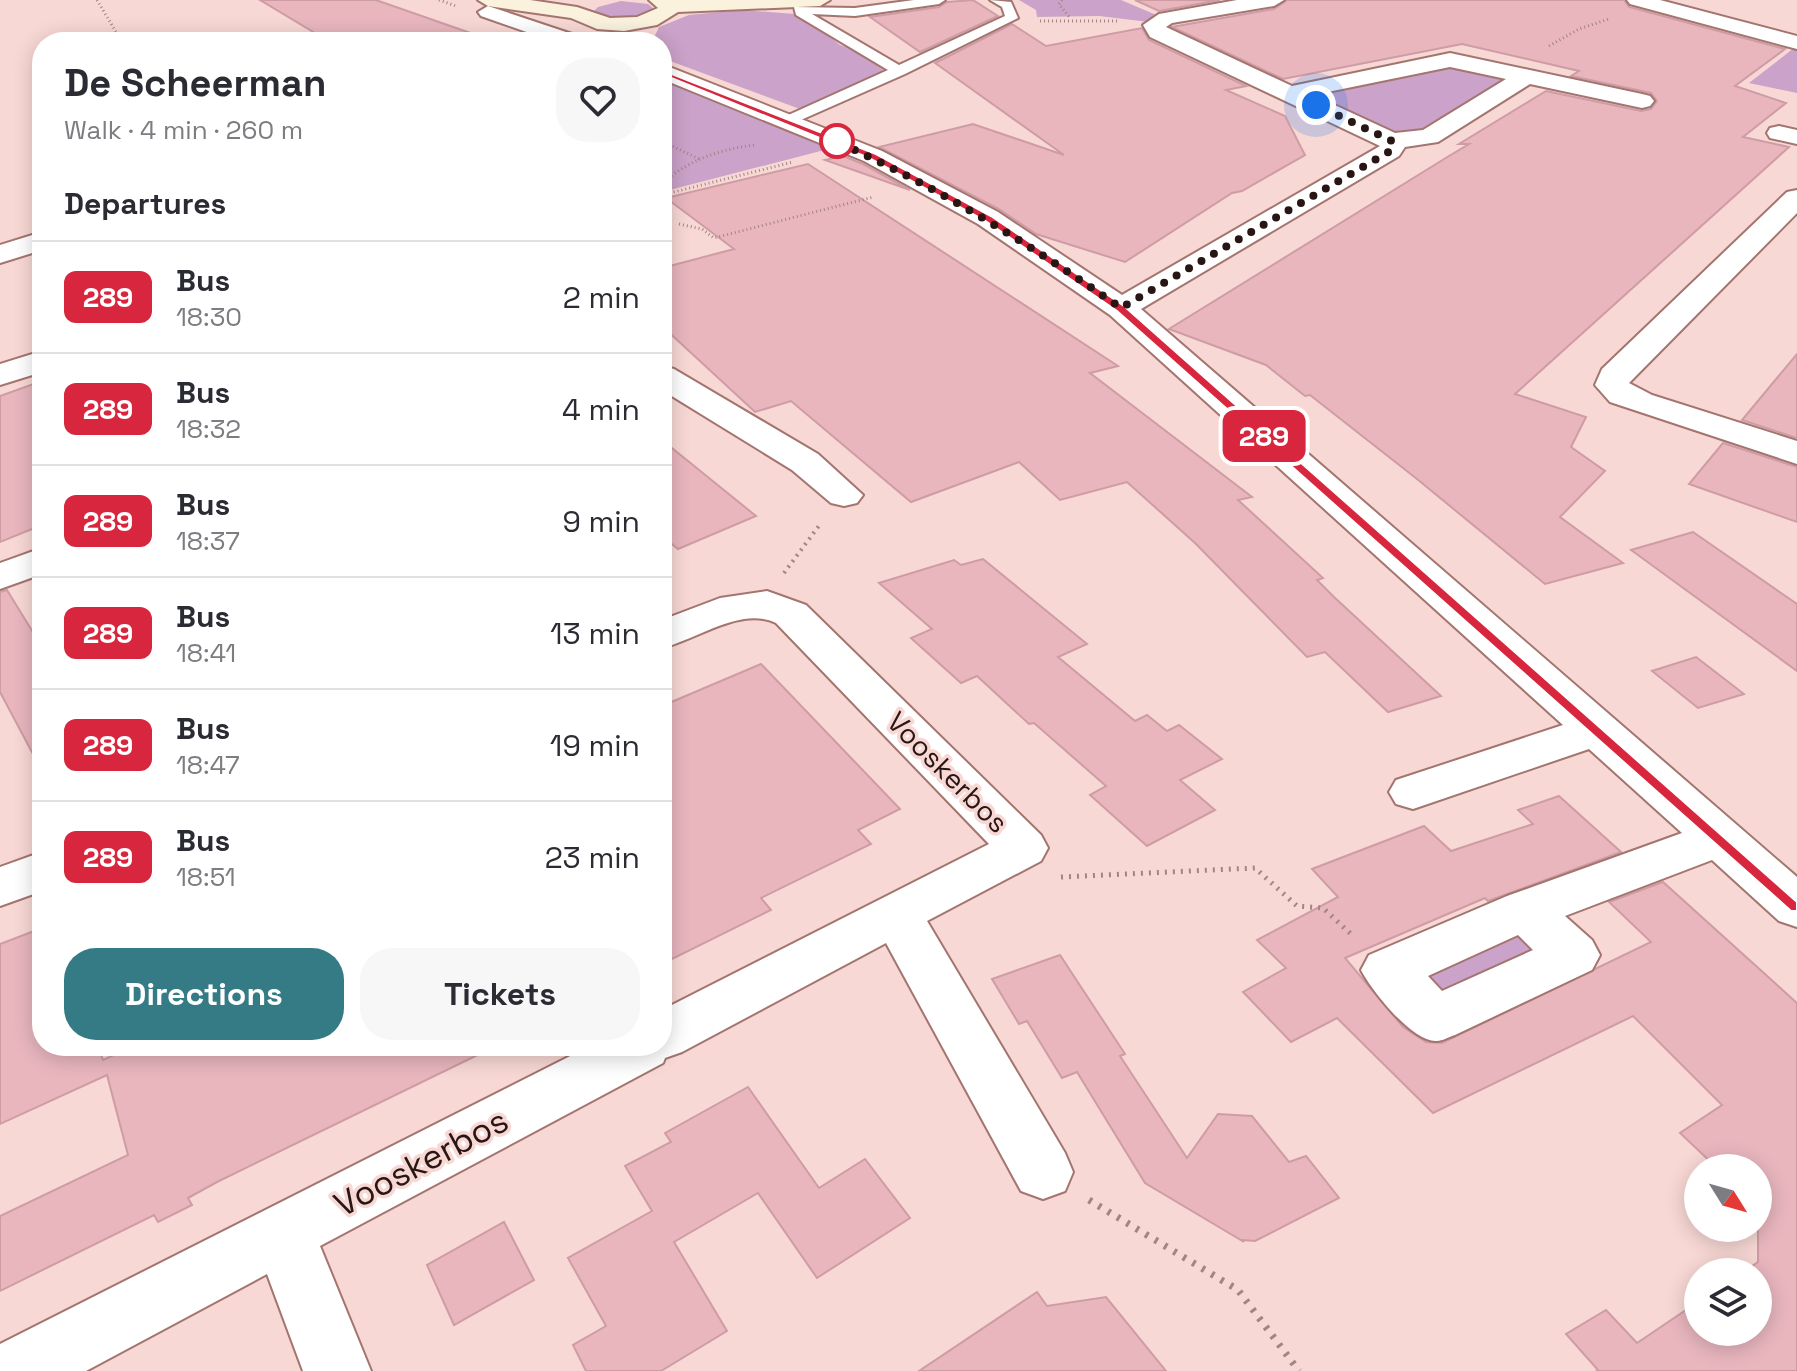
<!DOCTYPE html>
<meta charset="utf-8">
<style>
:root{--surface:#fff;--page:#f7f7f7;--text:#2b2b33;--muted:#7c7c81;--line:#e1e1e2;--accent:#347b85}
body{margin:0;font-family:"Space Grotesk",sans-serif;background:var(--page);color:var(--text);height:100vh;display:flex;flex-direction:column;font-size:30px;white-space:nowrap}
*{box-sizing:border-box;margin:0}
p{font-size:26px;color:var(--muted)}
.icon{flex:none;width:44px;height:44px;fill:none;stroke:currentColor;stroke-width:2;stroke-linecap:round;stroke-linejoin:round}
.map{position:relative;flex:1;overflow:hidden}
.details{position:absolute;left:32px;top:32px;width:640px;height:1024px;display:flex;flex-direction:column;background:var(--surface);border-radius:32px;box-shadow:0 4px 20px #0003}
.details>*{flex:none}
.badge{padding:0 16px;border-radius:12px;font-size:28px;line-height:52px}
.needle{width:52px;rotate:127deg}
.controls{position:absolute;left:1684px;top:1154px;display:grid;gap:16px}
.controls a{display:grid;place-items:center;width:88px;height:88px;border-radius:50%;background:var(--surface);box-shadow:0 4px 20px #0003;font-size:40px}
.you{position:absolute;width:40px;height:40px;margin:-20px;border:6px solid #fff;border-radius:50%;background:#1a73e8;box-shadow:0 0 0 12px #1a73e833}
.map>.badge{position:absolute;translate:-50% -50%;box-shadow:0 0 0 4px #fff}
h2{padding:0 32px;font-size:30px;line-height:72px}
.round{display:grid;place-items:center;flex:none;width:84px;height:84px;border-radius:32px;background:var(--page)}
.headline{display:flex;align-items:center;justify-content:space-between;height:136px;padding:0 32px}
h1{font-size:38px;font-weight:800;line-height:60px}
.action{display:flex;gap:16px;margin-top:auto;padding:16px 32px}
.action a{flex:1;height:92px;border-radius:32px;background:var(--accent);color:#fff;font-size:32px;font-weight:800;line-height:92px;text-align:center}
.action a+a{background:var(--page);color:var(--text)}
ul{padding:0;list-style:none}
li{display:flex;align-items:center;gap:24px;height:112px;padding:0 32px;border-top:2px solid var(--line)}
li div{flex:1}
li b{display:block;font-size:30px}
li em{font-style:normal}
li .badge{min-width:88px;font-weight:700;text-align:center}
.map>svg:first-child{display:block}
.green{fill:#cba2c9}
.building{fill:#e9b6be;stroke:#ce9ca5;stroke-width:2}
.lines{fill:none;stroke-linecap:round;stroke-linejoin:round}
.lane-casing{stroke:#a4756f;stroke-width:4}
.street-casing{stroke:#a4756f;stroke-width:4}
.secondary-casing{stroke:#a4756f;stroke-width:4}
.path-far3{stroke:#a08683;stroke-width:3;stroke-dasharray:1 3;stroke-linecap:butt}
.path-far2{stroke:#a08683;stroke-width:4;stroke-dasharray:2 5;stroke-linecap:butt}
.path-far1{stroke:#a08683;stroke-width:5;stroke-dasharray:2 6;stroke-linecap:butt}
.path{stroke:#a08683;stroke-width:7;stroke-dasharray:3 8;stroke-linecap:butt}
.lane{fill:#fff;fill-rule:evenodd}
.street{fill:#fff;fill-rule:evenodd}
.secondary{fill:#faf2dd;fill-rule:evenodd}
.line{fill:#d7263d;stroke:#fff;stroke-width:2}
.walk{stroke:#281614;stroke-width:8;stroke-dasharray:0 14.4}
.stop-dot{fill:#fff;stroke:#d7263d;stroke-width:4}
.labels{text-anchor:middle;stroke-width:7;stroke-linejoin:round;paint-order:stroke}
.street-label{font-size:28px;fill:#281614;stroke:#f8d8d4}
.near-street-label{font-size:34px;fill:#281614;stroke:#f8d8d4}
</style>
<div class="map">
<svg width="1797" height="1371" viewBox="0 0 1797 1371">
<rect width="100%" height="100%" fill="#f8d8d4"/>
<g class="green">
<polygon points="1019,0 1121,0 1161,17 1149,22 1099,16 1037,17 1036,10"/>
<path d="M621 1 648 4 654 9C639 21 610 23 593 12L598 7Z"/>
<polygon points="741,10 796,14 805,17 840,45 861,52 886,72 800,109 662,58 662,42 652,42 659,27 689,15"/>
<polygon points="1794,48 1797,49 1797,93 1749,83"/>
<polygon points="1451,65 1503,76 1506,79 1406,138 1307,96"/>
<polygon points="664,84 675,84 836,147 662,192"/>
<polygon points="1520,930 1546,951 1449,1002 1424,972"/>
</g>
<g class="building">
<polygon points="260,0 376,0 479,36 478,42 330,42"/>
<polygon points="973,0 998,16 920,52 870,17 939,7 947,2"/>
<polygon points="1135,0 1220,0 1159,11"/>
<polygon points="1287,0 1624,0 1629,7 1785,49 1735,86 1786,103 1743,137 1789,147 1515,394 1586,417 1571,447 1605,471 1560,517 1623,563 1545,584 1417,479 1310,395 1305,396 1266,365 1169,329 1449,156 1469,144 1459,144 1546,91 1641,111 1651,109 1657,101 1651,93 1571,76 1579,71 1462,44 1283,79 1172,27 1274,9"/>
<polygon points="1012,24 1046,46 1142,28 1149,40 1246,86 1226,90 1285,116 1305,155 1242,191 1232,193 1125,262 1036,234 999,209 879,147 973,124 1064,155 935,63"/>
<polygon points="843,156 863,164 910,190 825,160"/>
<polygon points="808,164 1118,366 1090,373 1252,497 1238,500 1323,578 1317,580 1334,597 1441,696 1388,712 1325,652 1307,657 1195,543 1127,482 1060,500 1019,462 911,502 791,401 755,412 662,326 662,268 734,249 666,198"/>
<polygon points="1797,354 1797,438 1742,420"/>
<polygon points="42,381 42,525 0,542 0,396"/>
<polygon points="662,440 756,516 678,549 662,536"/>
<polygon points="1723,443 1797,467 1797,522 1689,484"/>
<polygon points="1693,532 1797,604 1797,671 1631,550"/>
<polygon points="983,559 1087,644 1058,657 1135,721 1147,715 1167,731 1179,725 1222,759 1180,780 1215,810 1147,846 1090,795 1106,786 1034,723 1029,724 977,676 961,683 911,638 932,629 879,583 954,560 961,565"/>
<polygon points="7,590 42,647 42,771 0,692 0,592"/>
<polygon points="1696,657 1744,694 1698,708 1652,671"/>
<polygon points="761,664 900,809 858,830 871,844 761,898 771,910 662,964 662,706"/>
<polygon points="1559,796 1621,852 1488,901 1485,898 1345,958 1403,1027 1426,1042 1442,1043 1651,942 1609,902 1663,882 1797,1003 1797,1371 1596,1371 1598,1370 1566,1334 1606,1310 1637,1343 1698,1302 1698,1332 1758,1332 1758,1272 1743,1272 1758,1262 1758,1168 1717,1168 1680,1133 1722,1105 1633,1016 1433,1113 1337,1018 1291,1042 1243,992 1286,968 1257,940 1338,897 1312,869 1424,826 1451,851 1533,824 1518,810"/>
<polygon points="42,928 42,1046 98,1046 103,1060 134,1046 496,1046 217,1182 188,1198 192,1205 158,1222 154,1215 0,1291 0,1216 128,1155 107,1075 0,1124 0,944"/>
<polygon points="1060,955 1125,1054 1120,1056 1187,1158 1218,1114 1252,1116 1289,1162 1306,1156 1339,1198 1255,1241 1242,1240 1244,1242 1145,1183 1077,1072 1062,1078 1027,1021 1019,1024 992,979"/>
<polygon points="748,1087 819,1188 865,1159 910,1218 817,1278 758,1193 674,1242 727,1331 661,1371 586,1371 573,1345 606,1326 568,1258 652,1211 625,1166 671,1142 665,1133"/>
<polygon points="504,1222 534,1280 454,1325 427,1265"/>
<polygon points="1037,1292 1047,1306 1106,1297 1166,1371 919,1371"/>
</g>
<g class="lines">
<defs>
<polygon id="lane" points="914,0 945,0 939,4 855,16 812,14 899,65 1005,16 1002,7 990,0 1011,2 1018,18 905,74 794,123 784,123 784,117 888,70 796,15 794,7 855,8"/>
<g id="street">
<path d="M1237 0H1284L1274 6 1172 23 1166 27 1292 86 1450 53 1642 94 1650 96 1654 101 1650 106 1642 108 1530 84 1438 142 1405 147 1399 156 1141 309 1797 877V927L1779 921 1712 860 1565 916 1592 940 1600 955 1592 970 1455 1035C1449 1037 1442 1041 1437 1041 1413 1043 1371 990 1361 970L1369 955 1507 896 1682 833 1589 749 1413 809 1396 804 1389 792 1396 780 1563 725 1110 315 978 224 864 161 662 79V64L882 151 998 212 1122 295 1380 146 1150 37 1143 25 1159 14ZM1450 67 1506 79 1423 130 1395 133 1313 95ZM1518 935 1533 950 1442 991 1428 976Z"/>
<polygon points="1627,0 1660,0 1797,36 1797,49 1630,4"/>
<polygon points="488,6 575,35 616,35 627,41 555,42 481,16 478,12"/>
<polygon points="1779,126 1797,130 1797,144 1770,138 1767,133 1770,128"/>
<polygon points="1797,190 1797,213 1629,383 1652,395 1797,441 1797,464 1610,402 1595,385 1602,369 1787,192"/>
<polygon points="42,232 42,250 0,263 0,245"/>
<polygon points="42,351 42,372 0,385 0,364"/>
<polygon points="662,366 674,369 818,454 863,495 857,503 844,506 831,503 792,470 662,390"/>
<polygon points="42,548 42,574 0,589 0,563"/>
<path d="M767 591 806 605 1041 835 1048 848 1041 861 927 921 1065 1153 1073 1172 1065 1191 1043 1199 1021 1191 886 943 682 1052 665 1058 663 1063 320 1246 371 1371H303L267 1274 86 1371H0V1344L590 1046H662V1010L989 844 776 623C741 606 698 639 662 648V620L720 598Z"/>
<polygon points="42,852 42,891 0,906 0,867"/>
</g>
<polygon id="secondary" points="478,0 530,0 577,7 610,18 637,17 658,8 649,0 830,0 820,6 678,12 657,25 624,31 597,29 571,18 488,6"/>
</defs>
<use href="#lane" class="lane-casing"/>
<use href="#street" class="street-casing"/>
<use href="#secondary" class="secondary-casing"/>
<g class="path-far3">
<polyline points="97,0 122,42"/>
<polyline points="439,0 456,6"/>
<polyline points="1062,0 1059,4 1070,18"/>
<polyline points="1040,21 1118,21"/>
<polyline points="1549,46 1579,29 1609,19"/>
<polyline points="662,141 701,160"/>
<path d="M662 183C689 160 720 149 755 145"/>
<polyline points="662,195 793,162"/>
<polyline points="679,224 702,229 714,238 873,197"/>
</g>
<polyline class="path-far2" points="784,573 821,523"/>
<polyline class="path-far1" points="1061,877 1255,868 1297,906 1323,908 1353,936"/>
<polyline class="path" points="1089,1200 1238,1290 1299,1371"/>
<use href="#lane" class="lane"/>
<use href="#street" class="street"/>
<use href="#secondary" class="secondary"/>
</g>
<polygon class="line" points="659,69 876,154 991,216 1124,306 1797,902 1797,911 1791,911 1117,311 984,220 869,158 659,73"/>
<g class="lines">
<path class="walk" d="M837 141 826 137C935 185 1023 240 1121 308L1390 151 1393 146 1392 141 1316 105"/>
</g>
<circle class="stop-dot" cx="837" cy="141" r="16"/>
<g class="labels">
<g class="street-label">
<text transform="translate(948 772) rotate(45)" y="10">Vooskerbos</text>
</g>
<g class="near-street-label">
<text transform="translate(421 1162) rotate(-28)" y="12">Vooskerbos</text>
</g>
</g>
</svg>
<div class="controls">
<a><svg class="needle" viewBox="-14 -14 28 28"><path d="M0-13l5 13h-10z" fill="#e53935"/><path d="M0 13l5-13h-10z" fill="#7c7c81"/></svg></a>
<a><svg class="icon" aria-label="layers" viewBox="0 0 24 24"><path d="M12 4l9 5-9 5-9-5zM3 14l9 5 9-5"/></svg></a>
</div>
<div class="you" style="left:1316px;top:105px"></div>
<b class="badge" style="left:1264px;top:436px;background:#d7263d;color:#fff">289</b>
<section class="details">
<div class="headline"><div><h1>De Scheerman</h1><p>Walk · 4 min · 260 m</p></div><a class="round"><svg class="icon" aria-label="heart" viewBox="0 0 24 24"><path d="M12 20l-8-8c-3-5 5-10 8-4 3-6 11-1 8 4z"/></svg></a></div>
<h2>Departures</h2>
<ul>
<li><span class="badge" style="background:#d7263d;color:#fff">289</span><div><b>Bus</b><p>18:30</p></div><em>2 min</em></li>
<li><span class="badge" style="background:#d7263d;color:#fff">289</span><div><b>Bus</b><p>18:32</p></div><em>4 min</em></li>
<li><span class="badge" style="background:#d7263d;color:#fff">289</span><div><b>Bus</b><p>18:37</p></div><em>9 min</em></li>
<li><span class="badge" style="background:#d7263d;color:#fff">289</span><div><b>Bus</b><p>18:41</p></div><em>13 min</em></li>
<li><span class="badge" style="background:#d7263d;color:#fff">289</span><div><b>Bus</b><p>18:47</p></div><em>19 min</em></li>
<li><span class="badge" style="background:#d7263d;color:#fff">289</span><div><b>Bus</b><p>18:51</p></div><em>23 min</em></li>
</ul>
<div class="action"><a>Directions</a><a>Tickets</a></div>
</section>
</div>
